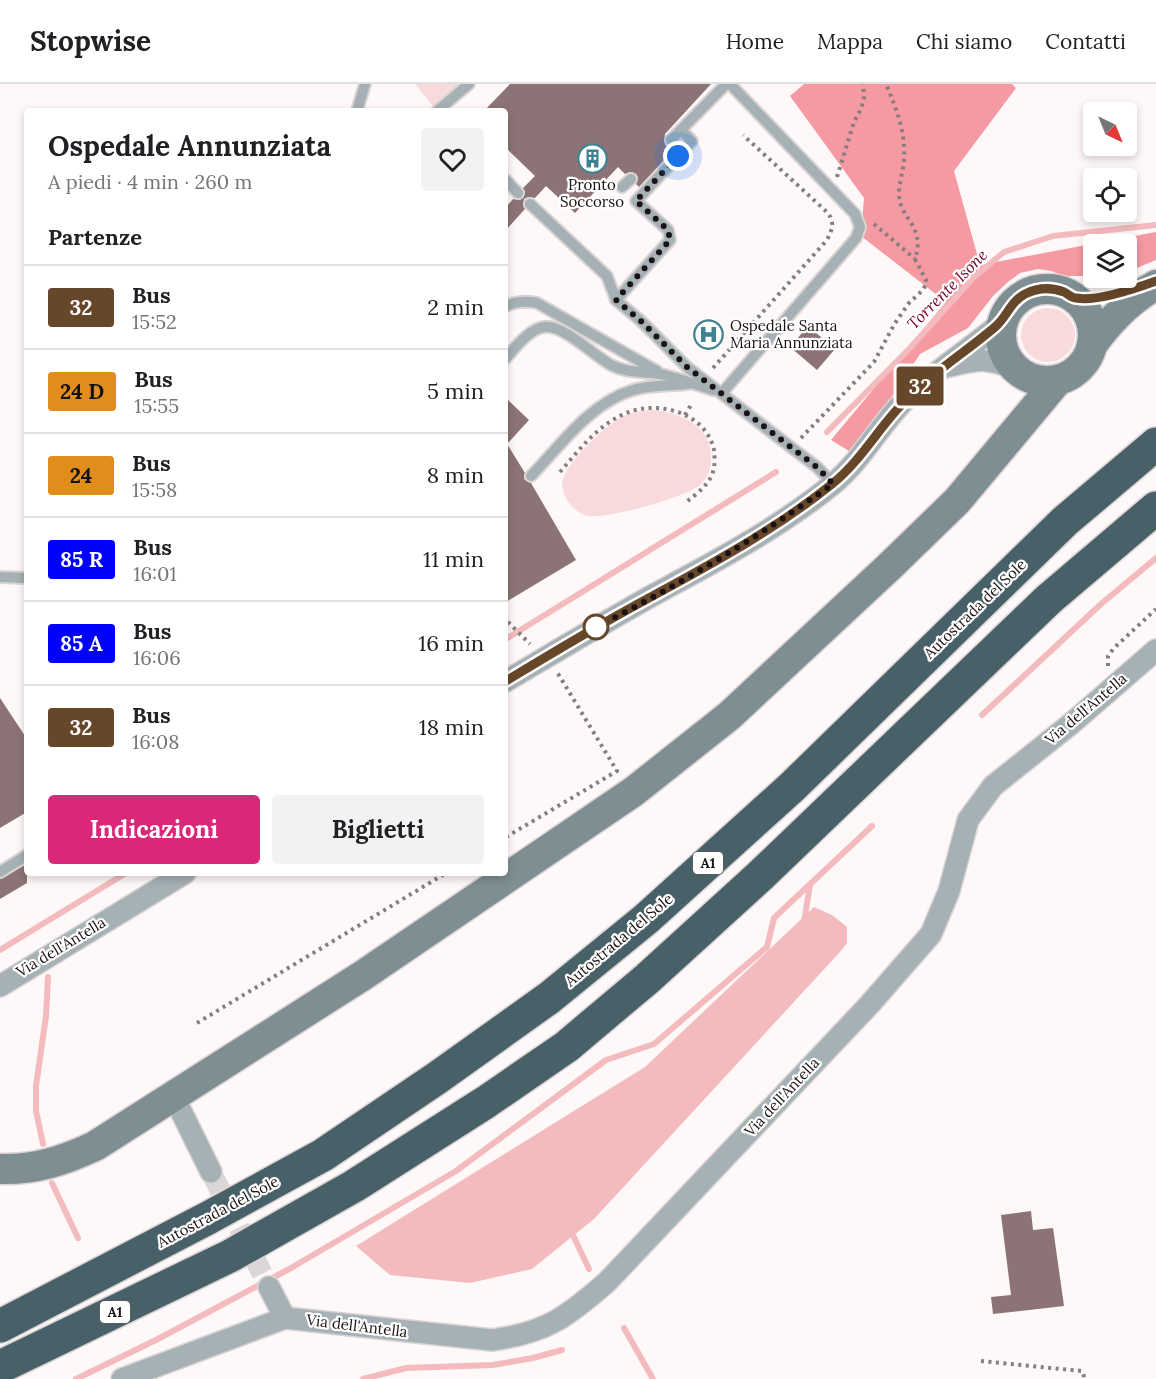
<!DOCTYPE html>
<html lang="it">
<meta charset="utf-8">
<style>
:root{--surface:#fff;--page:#f2f2f2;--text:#202124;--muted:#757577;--line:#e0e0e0;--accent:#db2777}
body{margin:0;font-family:Lora,serif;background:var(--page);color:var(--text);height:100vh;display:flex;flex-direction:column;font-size:22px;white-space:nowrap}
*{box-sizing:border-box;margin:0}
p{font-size:20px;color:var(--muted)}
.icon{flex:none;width:33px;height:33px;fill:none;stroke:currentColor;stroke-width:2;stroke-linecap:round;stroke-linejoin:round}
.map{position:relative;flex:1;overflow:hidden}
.side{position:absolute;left:24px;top:24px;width:484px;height:768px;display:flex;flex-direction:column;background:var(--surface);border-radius:6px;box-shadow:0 3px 9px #0003}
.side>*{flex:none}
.badge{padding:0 12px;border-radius:4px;font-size:21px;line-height:39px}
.needle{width:39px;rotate:137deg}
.tools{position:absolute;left:1083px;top:18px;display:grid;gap:12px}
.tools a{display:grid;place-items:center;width:54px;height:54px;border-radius:6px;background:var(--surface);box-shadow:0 3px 9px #0003;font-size:30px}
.you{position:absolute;width:30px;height:30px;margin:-15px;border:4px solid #fff;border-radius:50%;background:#1a73e8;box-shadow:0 0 0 9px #1a73e833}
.map>.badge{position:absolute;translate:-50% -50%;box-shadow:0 0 0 3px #fff}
h2{padding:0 24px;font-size:22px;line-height:54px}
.round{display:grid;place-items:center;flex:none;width:63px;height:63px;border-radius:6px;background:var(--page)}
.summary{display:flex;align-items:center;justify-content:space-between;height:102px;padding:0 24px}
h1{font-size:28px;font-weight:700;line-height:45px}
.button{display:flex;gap:12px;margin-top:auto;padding:12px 24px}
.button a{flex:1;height:69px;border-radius:6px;background:var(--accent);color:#fff;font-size:24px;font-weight:700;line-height:69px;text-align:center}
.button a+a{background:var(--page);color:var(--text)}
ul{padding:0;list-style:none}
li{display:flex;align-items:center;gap:18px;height:84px;padding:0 24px;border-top:2px solid var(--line)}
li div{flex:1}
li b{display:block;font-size:22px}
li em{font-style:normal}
li .badge{min-width:66px;font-weight:700;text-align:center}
header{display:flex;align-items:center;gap:36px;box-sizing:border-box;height:84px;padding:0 30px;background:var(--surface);border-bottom:2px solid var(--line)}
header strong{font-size:28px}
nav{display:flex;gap:33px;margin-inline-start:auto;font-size:21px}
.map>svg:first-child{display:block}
.green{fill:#f9dadc}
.forest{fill:#f599a3}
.water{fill:#f4bbbf}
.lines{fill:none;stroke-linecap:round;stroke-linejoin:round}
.stream{stroke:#f4bbbf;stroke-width:6}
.building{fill:#8c7476}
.street-tunnel{stroke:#dcd6d6;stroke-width:21;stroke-dasharray:21 10;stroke-linecap:butt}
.lane-casing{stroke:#dad3d3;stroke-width:14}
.street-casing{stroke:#dad3d3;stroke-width:24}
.secondary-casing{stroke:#dad3d3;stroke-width:33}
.highway-casing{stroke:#dad3d3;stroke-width:36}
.path{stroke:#857d7e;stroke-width:4;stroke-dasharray:3 4.5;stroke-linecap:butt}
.lane{stroke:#a6b1b5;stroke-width:10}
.street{stroke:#a6b1b5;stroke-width:21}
.secondary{stroke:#7e8e93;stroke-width:30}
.highway{stroke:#486067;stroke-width:33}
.line-casing{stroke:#fff;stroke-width:14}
.line{stroke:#67472a;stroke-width:9}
.walk{stroke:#1b1213;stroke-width:6;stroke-dasharray:0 10.8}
.stop-dot{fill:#fff;stroke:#67472a;stroke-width:3}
.labels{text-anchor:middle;stroke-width:4.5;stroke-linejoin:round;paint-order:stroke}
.shield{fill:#fff;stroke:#5f595a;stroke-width:1.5}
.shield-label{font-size:14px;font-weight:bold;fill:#1b1213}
.poi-label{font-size:15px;fill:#1b1213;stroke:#fff}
.street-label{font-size:15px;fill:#1b1213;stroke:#fff}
.water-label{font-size:16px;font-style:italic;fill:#730225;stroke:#fff}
</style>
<header>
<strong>Stopwise</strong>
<nav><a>Home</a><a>Mappa</a><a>Chi siamo</a><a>Contatti</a></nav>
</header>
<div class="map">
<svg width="1156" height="1295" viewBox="0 0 1156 1295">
<rect width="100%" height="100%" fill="#fef8f8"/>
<g class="green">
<polygon points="415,0 463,0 434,23"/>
<circle cx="1048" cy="251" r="27"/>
<path d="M653 326C680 328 714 343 711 376 711 385 708 393 701 400 689 413 607 435 588 432 578 430 570 422 565 412 563 407 561 400 563 395 569 376 608 338 626 331 634 327 644 327 653 326Z"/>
</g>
<polygon class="forest" points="804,0 1012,0 1016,4 954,87 980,181 1156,148 1156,176 1127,188 1126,160 1094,160 1093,192 1064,192 1051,187 1038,185 1020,189 1008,198 993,212 968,244 920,270 854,370 831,356 946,218 861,152 864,114 790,12"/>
<polygon class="water" points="814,823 832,831 847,843 847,859 839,869 594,1135 532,1185 470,1199 390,1191 356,1162 645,983"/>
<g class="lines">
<g class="stream">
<polyline points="827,348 910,264 973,194 1004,168 1053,152 1156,141"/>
<polyline points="506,555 776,388"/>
<polyline points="982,631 1101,520 1156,474"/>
<polyline points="804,838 810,801"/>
<polyline points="0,866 126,789"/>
<polyline points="43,1060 36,1027 36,1002 46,932 48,893"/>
<polyline points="52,1099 78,1154"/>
<polyline points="570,1145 589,1185"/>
<polyline points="624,1244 653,1295"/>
<polyline points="76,1295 158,1255 291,1184 456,1087 606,976 654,960 767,863 774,834 872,742"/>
<polyline points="363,1295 406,1284 493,1281 533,1274 562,1266"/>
</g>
</g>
<g class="building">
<polygon points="510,0 711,0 665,50 664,57 666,62 672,63 678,61 639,103 636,100 638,94 636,90 630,88 625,90 618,83 575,129 546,102 535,114 528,113 524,115 523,122 525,125 506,146 506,123 513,115 519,116 523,114 525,108 523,104 535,92 506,64 506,27 484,27"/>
<polygon points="808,242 835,265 817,286 790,263"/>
<polygon points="506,314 529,336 507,360 525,389 524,395 531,399 576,476 506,518"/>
<polygon points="0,614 27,655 27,728 0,744"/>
<polygon points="27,780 27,799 0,815 0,795"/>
<polygon points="1031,1127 1033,1146 1053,1144 1064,1222 993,1230 991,1213 1011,1211 1001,1131"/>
</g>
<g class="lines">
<polyline class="street-tunnel" points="211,1088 269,1203"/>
<defs>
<g id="lane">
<polyline points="357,27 365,0"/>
<polyline points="437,27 469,0"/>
<polyline points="671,56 726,0"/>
<polyline points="506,96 518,109"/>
<polyline points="622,103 631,95"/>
<polyline points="530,120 607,192 616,216 641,237 687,283 818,384 833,400"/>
<polyline points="616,216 670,156 668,146 636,117 692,57 681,46"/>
<path d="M506 222C516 217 527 217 537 219L657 287"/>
<path d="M506 274C515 264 529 245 544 243 563 240 594 272 611 281 628 290 647 287 665 291 681 295 697 301 713 306"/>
<polyline points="722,309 856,154 860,143 855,130 730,0"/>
<path d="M531 392C561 361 590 319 633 306 650 301 670 302 688 300"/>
<polyline points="0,493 27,494"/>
<polyline points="0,788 27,771"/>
</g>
<g id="street">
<path d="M950 282C980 275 985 274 1014 284"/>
<path d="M506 597C555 568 605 538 655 510 716 477 779 444 833 400 863 375 880 340 907 314 937 285 972 264 1003 237"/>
<polyline points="0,902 185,789"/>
<polyline points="174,1013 211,1088"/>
<polyline points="269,1203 285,1234"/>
<path d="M122 1295 285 1234 492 1256C546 1249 567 1233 607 1198L870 920 931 850 949 807 968 736 993 702 1072 639 1156 566"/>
</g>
<g id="secondary">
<circle cx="1047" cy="251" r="46"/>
<path d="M1092 261C1110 236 1129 216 1156 201"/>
<path d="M0 1085C35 1086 63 1077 95 1062L362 892 633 708 729 632 890 482 957 417 1058 296"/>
</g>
<g id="highway">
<polyline points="0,1242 208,1134 323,1071 437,994 549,914 646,835 792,703 1065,437 1156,360"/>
<polyline points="0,1283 230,1172 354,1102 486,1018 566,963 648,894 760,792 1049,515 1156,424"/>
</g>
</defs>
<use href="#lane" class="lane-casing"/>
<use href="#street" class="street-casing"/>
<use href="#secondary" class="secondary-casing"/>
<use href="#highway" class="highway-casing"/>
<g class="path">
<polyline points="837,93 854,38 861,25 864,15 863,0"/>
<polyline points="874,140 915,175"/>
<path d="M713 284 827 156C832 146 835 139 828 129L743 51"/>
<polyline points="685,331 691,321"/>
<path d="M801 354 874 278 895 239 909 219 923 206 927 198 915 175C926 141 899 135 899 110 899 99 903 88 904 77 906 49 897 26 886 0"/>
<path d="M560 388C579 366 597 342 624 330 656 315 706 328 714 366 715 375 715 385 711 393 705 404 694 412 685 419"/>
<polyline points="508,538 530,560"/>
<polyline points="1108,582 1108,572 1114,564 1156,525"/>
<polyline points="506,753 617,687 557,588"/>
<polyline points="197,939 446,789"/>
<polyline points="981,1277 1082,1287 1085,1295"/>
</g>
<use href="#lane" class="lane"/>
<use href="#street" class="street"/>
<use href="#secondary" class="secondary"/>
<use href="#highway" class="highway"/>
</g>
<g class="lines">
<defs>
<path id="line" d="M506 597C552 569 599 541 647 515 711 480 775 446 832 400 862 376 880 341 907 315 934 287 966 268 995 243 1007 233 1010 218 1025 210 1037 204 1051 203 1064 208 1068 210 1072 214 1076 214 1096 218 1137 204 1156 197"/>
</defs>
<use href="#line" class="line-casing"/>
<use href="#line" class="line"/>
<path class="walk" d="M596 543C678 502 758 453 833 400L818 384 687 283 641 237 616 216 670 156 668 146 636 117 678 72"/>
</g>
<defs>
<symbol id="building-ring" viewBox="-11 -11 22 22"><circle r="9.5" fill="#fff" stroke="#3f8292" stroke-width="1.5"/><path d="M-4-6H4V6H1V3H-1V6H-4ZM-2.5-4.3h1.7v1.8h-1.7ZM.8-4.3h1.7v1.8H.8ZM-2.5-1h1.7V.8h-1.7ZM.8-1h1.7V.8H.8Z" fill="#3f8292"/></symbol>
<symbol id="hospital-ring" viewBox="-11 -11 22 22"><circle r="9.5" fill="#fff" stroke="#3f8292" stroke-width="1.5"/><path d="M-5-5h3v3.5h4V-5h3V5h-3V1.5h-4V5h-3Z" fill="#3f8292"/></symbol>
</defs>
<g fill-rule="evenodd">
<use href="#building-ring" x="576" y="58" width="33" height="33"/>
<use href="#hospital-ring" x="692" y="234" width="33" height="33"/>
</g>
<circle class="stop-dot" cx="596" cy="543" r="12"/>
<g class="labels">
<g class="shield">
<rect x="693" y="768" width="30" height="22" rx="4.5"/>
<rect x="100" y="1217" width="30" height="22" rx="4.5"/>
</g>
<g class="shield-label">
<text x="708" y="784">A1</text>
<text x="115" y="1233">A1</text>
</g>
<g class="poi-label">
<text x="592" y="106">Pronto<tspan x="592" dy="17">Soccorso</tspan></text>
<text x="730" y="247" text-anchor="start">Ospedale Santa<tspan x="730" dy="17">Maria Annunziata</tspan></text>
</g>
<g class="street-label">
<text transform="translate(975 525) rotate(-44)" y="5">Autostrada del Sole</text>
<text transform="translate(1086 625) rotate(-40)" y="5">Via dell'Antella</text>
<text transform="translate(619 856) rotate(-40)" y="5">Autostrada del Sole</text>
<text transform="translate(61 863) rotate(-31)" y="5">Via dell'Antella</text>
<text transform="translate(782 1013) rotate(-47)" y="5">Via dell'Antella</text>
<text transform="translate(218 1128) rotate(-28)" y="5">Autostrada del Sole</text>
<text transform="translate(357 1242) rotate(7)" y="5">Via dell'Antella</text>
</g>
<g class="water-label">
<text transform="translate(947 205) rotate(-45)" y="6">Torrente Isone</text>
</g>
</g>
</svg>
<div class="tools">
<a><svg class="needle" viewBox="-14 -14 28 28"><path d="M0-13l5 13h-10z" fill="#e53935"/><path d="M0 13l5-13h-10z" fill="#757577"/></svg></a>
<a><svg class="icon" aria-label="locate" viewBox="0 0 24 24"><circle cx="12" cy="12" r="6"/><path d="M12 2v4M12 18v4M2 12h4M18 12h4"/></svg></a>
<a><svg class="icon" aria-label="layers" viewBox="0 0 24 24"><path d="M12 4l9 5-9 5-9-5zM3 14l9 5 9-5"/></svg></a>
</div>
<div class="you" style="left:678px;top:72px"></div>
<b class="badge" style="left:920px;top:302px;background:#67472a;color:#fff">32</b>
<section class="side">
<div class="summary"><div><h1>Ospedale Annunziata</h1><p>A piedi · 4 min · 260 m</p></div><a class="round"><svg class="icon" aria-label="heart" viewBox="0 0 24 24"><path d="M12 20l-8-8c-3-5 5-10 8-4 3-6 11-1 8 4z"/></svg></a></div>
<h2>Partenze</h2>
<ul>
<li><span class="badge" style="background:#67472a;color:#fff">32</span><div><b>Bus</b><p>15:52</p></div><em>2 min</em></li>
<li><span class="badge" style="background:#e28c1b;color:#111">24 D</span><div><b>Bus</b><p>15:55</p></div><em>5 min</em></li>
<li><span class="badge" style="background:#e28c1b;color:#111">24</span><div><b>Bus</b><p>15:58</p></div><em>8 min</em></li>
<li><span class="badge" style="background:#00f;color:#fff">85 R</span><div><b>Bus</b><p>16:01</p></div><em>11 min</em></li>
<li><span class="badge" style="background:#00f;color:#fff">85 A</span><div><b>Bus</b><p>16:06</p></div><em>16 min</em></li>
<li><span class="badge" style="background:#67472a;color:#fff">32</span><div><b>Bus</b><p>16:08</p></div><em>18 min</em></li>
</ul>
<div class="button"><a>Indicazioni</a><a>Biglietti</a></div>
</section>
</div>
